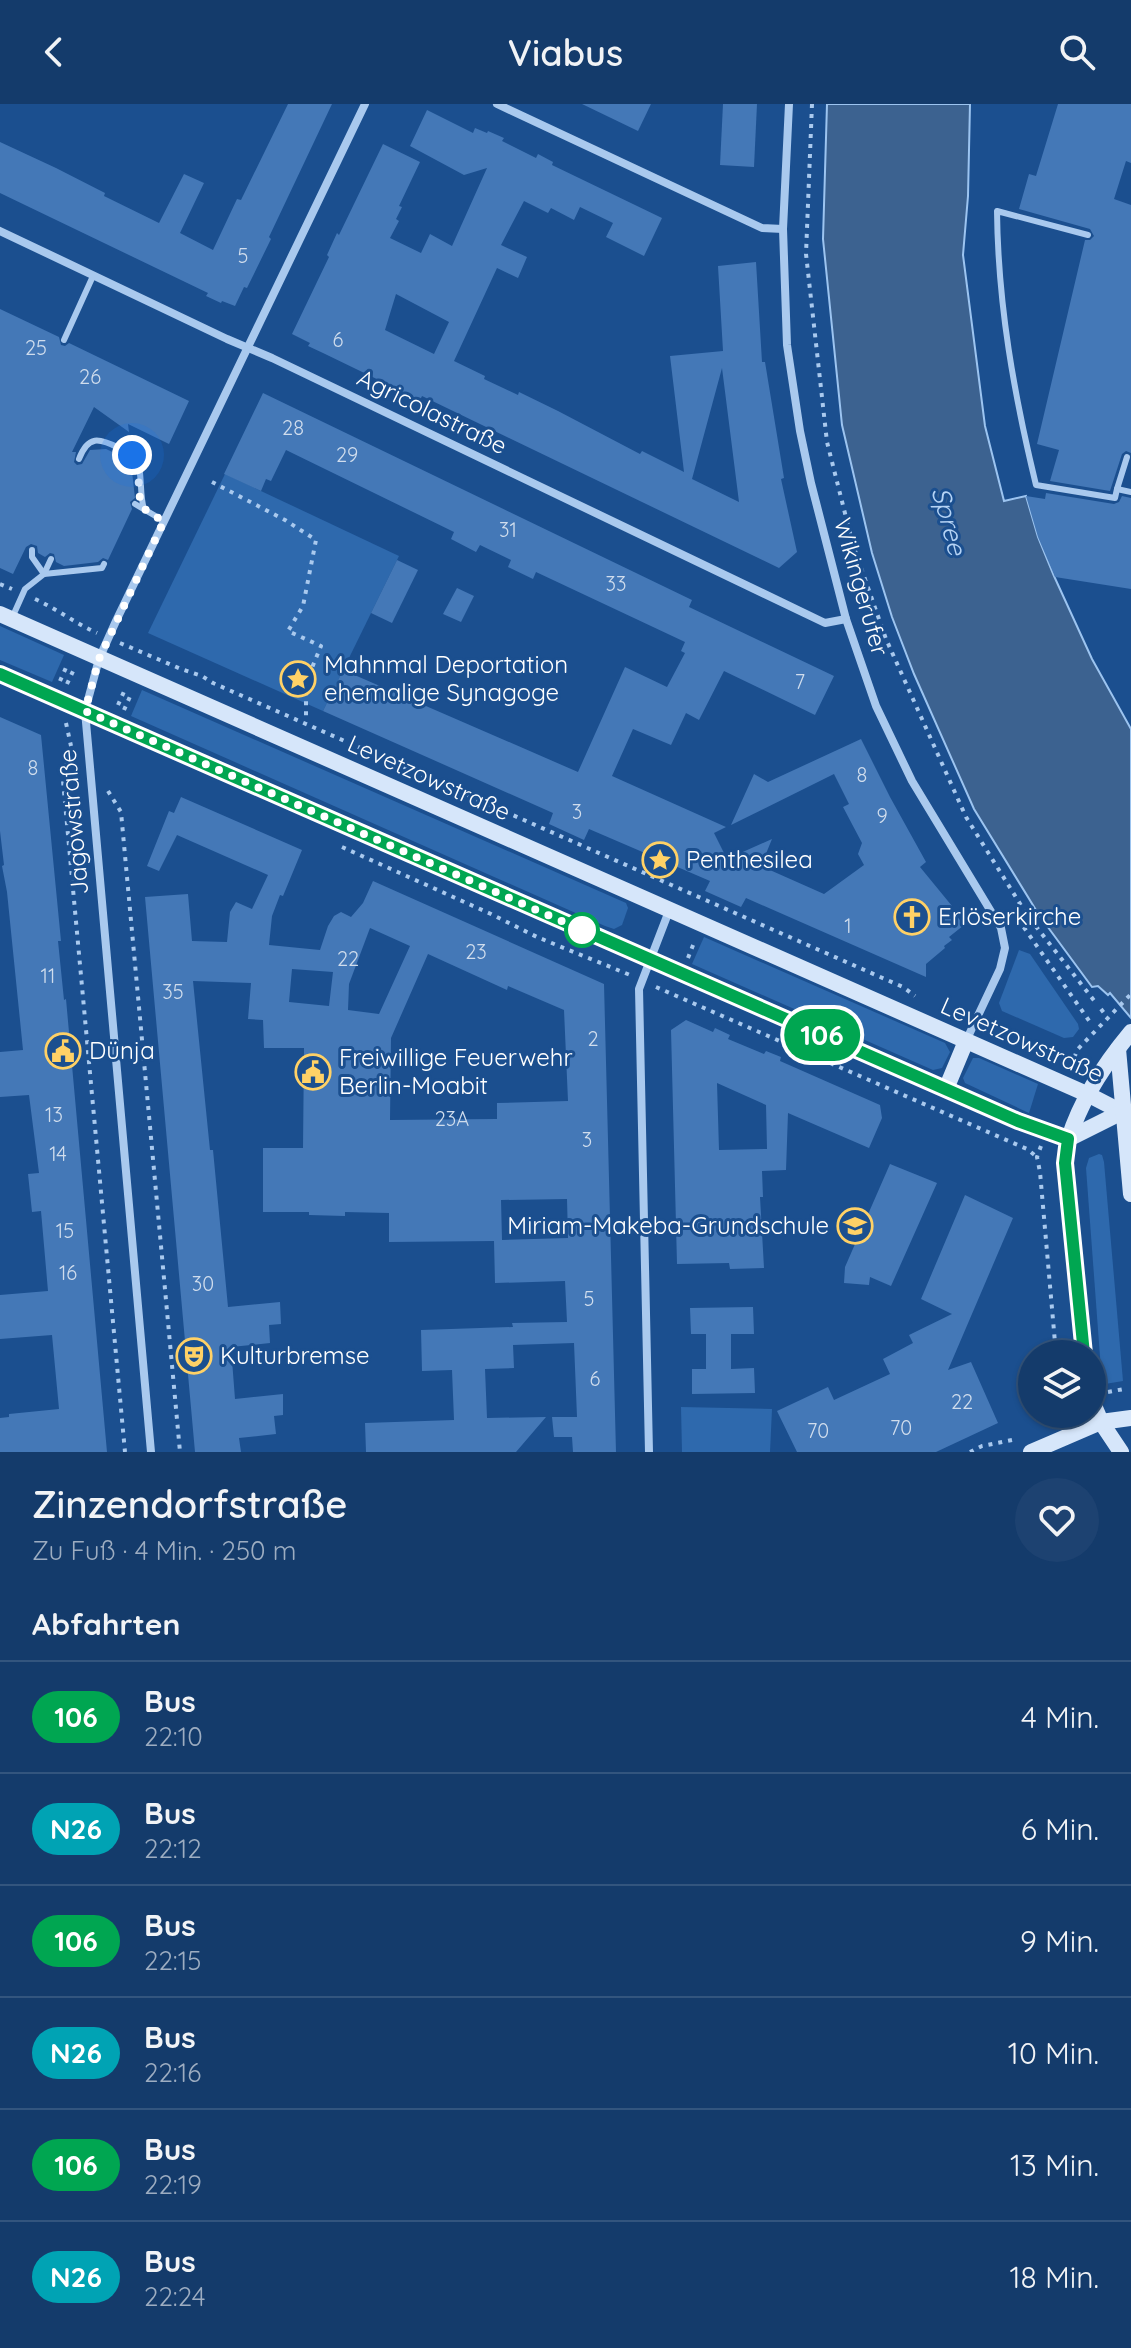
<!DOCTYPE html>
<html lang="de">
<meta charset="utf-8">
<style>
:root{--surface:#143b6b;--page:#1d4271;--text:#f1f3f6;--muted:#9dadc1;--line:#33557e}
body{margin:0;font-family:Quicksand,sans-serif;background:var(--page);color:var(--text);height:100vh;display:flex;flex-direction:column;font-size:30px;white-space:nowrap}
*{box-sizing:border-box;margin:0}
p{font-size:26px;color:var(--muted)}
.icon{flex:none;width:44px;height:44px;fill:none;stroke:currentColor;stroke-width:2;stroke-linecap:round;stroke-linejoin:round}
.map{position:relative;height:1348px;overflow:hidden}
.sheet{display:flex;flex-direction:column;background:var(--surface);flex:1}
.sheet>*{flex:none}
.badge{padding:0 16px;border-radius:26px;font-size:28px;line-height:52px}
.controls{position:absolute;left:1018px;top:1236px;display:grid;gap:16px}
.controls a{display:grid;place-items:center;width:88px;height:88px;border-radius:50%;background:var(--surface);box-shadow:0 2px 6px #0004,0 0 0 2px var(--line);font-size:40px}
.you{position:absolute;width:40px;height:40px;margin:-20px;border:6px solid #fff;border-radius:50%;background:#1a73e8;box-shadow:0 0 0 12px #1a73e833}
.map>.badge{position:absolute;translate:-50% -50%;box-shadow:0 0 0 4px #fff}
h2{padding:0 32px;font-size:30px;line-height:72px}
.round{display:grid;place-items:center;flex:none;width:84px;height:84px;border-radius:42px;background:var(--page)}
.head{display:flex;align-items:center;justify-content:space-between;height:136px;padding:0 32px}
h1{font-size:38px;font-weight:600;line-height:60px}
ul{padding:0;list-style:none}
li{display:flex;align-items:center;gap:24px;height:112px;padding:0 32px;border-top:2px solid var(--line)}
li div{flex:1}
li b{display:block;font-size:30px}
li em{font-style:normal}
li .badge{min-width:88px;font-weight:700;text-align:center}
header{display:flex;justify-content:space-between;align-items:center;height:104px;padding:0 32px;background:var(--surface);font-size:36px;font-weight:600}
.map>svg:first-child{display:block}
.green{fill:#2e69ad}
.water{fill:#3c6290;stroke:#9cc4f0;stroke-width:2}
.building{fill:#4478b7;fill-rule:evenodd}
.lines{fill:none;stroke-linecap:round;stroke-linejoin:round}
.path{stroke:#a9c9ee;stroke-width:4;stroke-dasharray:4 6;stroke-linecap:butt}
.service{stroke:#a9c9ee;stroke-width:6}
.minor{stroke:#a9c9ee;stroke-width:8}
.secondary{stroke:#d6e6fa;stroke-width:16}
.line-casing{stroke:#fff;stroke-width:18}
.line{stroke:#00a651;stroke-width:12}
.walk{stroke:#fff;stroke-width:8;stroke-dasharray:0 14.4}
.stop-dot{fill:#fff;stroke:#00a651;stroke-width:4}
.labels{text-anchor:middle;stroke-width:6;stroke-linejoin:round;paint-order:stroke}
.number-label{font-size:20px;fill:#d0dded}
.street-label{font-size:24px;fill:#fff;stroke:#1b4f8f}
.poi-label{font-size:24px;fill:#fff;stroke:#1b4f8f;text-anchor:start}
.water-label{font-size:26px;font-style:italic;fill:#b5d3f5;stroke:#1b4f8f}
</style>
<header><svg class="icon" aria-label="back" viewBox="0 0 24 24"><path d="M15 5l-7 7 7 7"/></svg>Viabus<svg class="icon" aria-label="search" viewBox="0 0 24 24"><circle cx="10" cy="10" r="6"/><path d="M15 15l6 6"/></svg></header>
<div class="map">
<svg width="1131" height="1348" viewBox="0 0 1131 1348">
<rect width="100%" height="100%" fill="#1b4f8f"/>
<g class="green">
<polygon points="225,370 399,452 323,607 148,529"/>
<polygon points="0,522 64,551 52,578 0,556"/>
<polygon points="142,586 626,799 628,804 622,821 614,825 605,822 131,612"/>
<polygon points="704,833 945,939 950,948 942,964 933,966 692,860"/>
<polygon points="1019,846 1030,850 1078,920 1079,925 1073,933 1064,934 1002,907 999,899"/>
<polygon points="973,954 979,954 1038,980 1029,1009 965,979 963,974"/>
<polygon points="1099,1050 1102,1051 1104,1058 1123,1277 1105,1280 1101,1266 1086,1064 1089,1054"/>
<polygon points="681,1303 772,1305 770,1348 682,1348"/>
</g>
<polygon class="water" points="827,0 970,0 968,92 963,151 985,322 1004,397 1026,392 1038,433 1054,472 1092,555 1131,625 1131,914 1110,889 1108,891 1098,882 1092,883 1039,811 974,705 914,570 892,513 872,449 842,321 823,135"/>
<g class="building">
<polygon points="288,0 332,0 269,133 271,135 247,184 244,183 235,202 222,197 221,199 206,192 208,189 0,89 0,38 56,64 105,89 104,92 159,119 184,70 204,79 180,129 213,146 237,95 241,96"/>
<polygon points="582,0 651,0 638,27"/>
<polygon points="723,0 757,0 754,63 720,61"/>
<polygon points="1058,0 1131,0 1131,59 1126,57 1114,95 1131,101 1131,349 1126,347 1122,350 1110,387 1050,377 1059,346 1037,340 1085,136 1090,136 1094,132 1090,125 1019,105 1029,70 1036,72"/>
<path d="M427 6 473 29 475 24 487 29 488 27 504 34 502 37 536 54 538 50 553 58 552 61 662 114 644 152 606 133 613 119 580 103 574 116 551 104 548 109 524 97 501 141 527 153 518 174 497 164 454 257 485 272 484 275 518 291 519 288 558 307 640 350 642 347 684 368 670 252 723 247 718 162 756 158 762 258H765L784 374 781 375 797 448 779 464 422 292 420 296 323 249 308 242 310 239 292 230 329 153 327 151 337 129 339 131 383 40 420 58 399 102 402 103 396 115 399 117 390 134 421 149 430 130 452 142 487 64 464 71 410 42ZM396 190 449 218 434 250 385 226ZM722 264 739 398 692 375Z"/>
<polygon points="0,205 59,233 61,241 65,242 69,239 189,297 169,340 128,320 129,328 94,303 72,348 76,348 74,358 77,361 82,360 90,346 106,345 125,354 131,359 135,394 130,398 132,405 108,456 103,454 98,458 64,462 56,458 54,450 50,449 45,453 38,449 37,442 31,440 26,443 13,470 0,464"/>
<polygon points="263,289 692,496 689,503 834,572 815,611 724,567 699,616 686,609 671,641 633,625 612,672 726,723 714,729 727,755 772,735 761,762 824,790 864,761 858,750 862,739 843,703 849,700 834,670 731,721 754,670 768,678 861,635 890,693 926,758 920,763 952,802 950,804 964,821 949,833 952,836 944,842 945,844 926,860 926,873 746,794 741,803 705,787 710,777 589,725 584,736 549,720 553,709 323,607 343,566 578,668 625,563 667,583 685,549 681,547 685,538 536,468 533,475 508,463 511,456 480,441 476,448 451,435 454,428 286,346 271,377 266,375 261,387 224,370"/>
<polygon points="1046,389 1114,400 1119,398 1122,392 1131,394 1131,485 1055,473 1038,433 1026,392 1045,395"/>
<polygon points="397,456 418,466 392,519 371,509"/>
<polygon points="457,484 474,492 461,518 443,510"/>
<polygon points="0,613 41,631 61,837 58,837 64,896 66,895 107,1348 0,1348 0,1314 9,1313 9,1310 59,1305 52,1231 0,1235 0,1191 48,1187 41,1107 32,1108 28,1070 39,1069 29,991 0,993 0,948 23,946 7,788 2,762 4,761 0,727"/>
<path d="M181 693 302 746 283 792 280 791 272 812 269 841 320 846 328 822 334 812 341 808 351 813 363 799 373 777 604 880 616 1348H573L572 1333H554L552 1313H577L574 1239 513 1241 514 1264 485 1265 487 1314 546 1313 516 1348H366L365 1319 454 1316 452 1266 422 1267 421 1226 513 1223 512 1219 567 1218 565 1177 495 1179 494 1137 389 1138V1109L345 1108V1112L309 1111V1108H263V1044H303L304 944H264L263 916 248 915 251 879 193 877 210 1046H213L228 1203 280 1198 281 1220 269 1221 270 1239 231 1243 235 1295 283 1290V1311L274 1312 276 1330 239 1334 241 1348H195L145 793 188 790 192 837 227 838 230 808 236 798 252 805 268 771 177 731 159 767 147 762 169 707 174 709ZM370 824 410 842 379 910 348 906 349 880ZM428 850 507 886 508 882 564 906 568 997 497 999V1015L390 1016 391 934ZM292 865 333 868 329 902 289 898ZM567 1095 568 1134 502 1136 501 1096Z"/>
<path d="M686 916 713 928 715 924 730 931 728 935 764 950 766 947 781 953 780 957 880 1001 882 1014 869 1044 788 1009 786 1066 762 1067 763 1093H760L764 1164 730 1165 729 1159 677 1160 671 926ZM717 979 766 1001 767 1045 719 1046Z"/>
<polygon points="890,1060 937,1079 891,1182 870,1173 869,1181 844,1179 845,1163"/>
<polygon points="965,1091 1013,1114 948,1266 971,1258 998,1319 936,1348 797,1348 777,1307 828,1283 834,1296 890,1270 883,1255 913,1239 909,1231 952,1210 921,1195"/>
<polygon points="753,1203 754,1230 731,1230 731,1265 754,1264 755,1289 692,1290 692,1265 706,1265 706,1230 691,1230 690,1204"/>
</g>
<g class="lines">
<g class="path">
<polyline points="812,0 806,150 827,338 853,441 886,535 966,713 1027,811 1096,899"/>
<polyline points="212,378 285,416 316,436 303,502 288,527 321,542 306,578 306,614"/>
<polyline points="0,480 12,485"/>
<path d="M35 495C57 505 75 519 97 529"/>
<polyline points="120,539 181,565 202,572 213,579 903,883 915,892"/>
<polyline points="60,577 68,559"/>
<polyline points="67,580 75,563"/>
<polyline points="118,601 126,583"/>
<polyline points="124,606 132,588"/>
<polyline points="66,619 71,642"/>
<polyline points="72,651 72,654 62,666 125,1348"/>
<polyline points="108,687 121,708 180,1348"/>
<polyline points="342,743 491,810 537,833 630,871"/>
<polyline points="1018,815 1092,921"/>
<polyline points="688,854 695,836"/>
<polyline points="656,883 1027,1045 1037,1053"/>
<polyline points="1101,905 1104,909"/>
<polyline points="1071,963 1077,946 1131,890"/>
<polyline points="1041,1042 1037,1053 1040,1068 1056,1250"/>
<polyline points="1108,1288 1124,1285"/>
<polyline points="970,1348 982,1342 1017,1335"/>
</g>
<g class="service">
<path d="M1088 131 997 107C998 201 1014 290 1036 381L1115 394 1117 385"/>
<polyline points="64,236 93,172"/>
<polyline points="1127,353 1117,385 1131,388"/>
<path d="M79 355C88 331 99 334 119 344 125 347 132 349 136 355 143 365 139 391 144 405"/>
<polyline points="135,400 164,417"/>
<polyline points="32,446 32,453 44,470 102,464 104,460"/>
<polyline points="12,514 25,485 44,470 51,455"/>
</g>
<g class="minor">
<polyline points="497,0 762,124 783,125"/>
<polyline points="789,0 783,125 787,241 800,327 811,379 846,515 876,602 912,677 1001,824 1005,844 1000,865 966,937"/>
<polyline points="0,127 227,235 272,254 825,519 846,515"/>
<polyline points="151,1348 85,607 99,555 116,517 365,0"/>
<polyline points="649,1348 639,885 669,807"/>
</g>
<g class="secondary">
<polyline points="0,510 1089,991 1122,1008"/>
<polyline points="0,570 1018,1017 1068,1035 1122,1008"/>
<polyline points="1118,945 1131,1090"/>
<polyline points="946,985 966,937"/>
<path d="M1084 1250 1065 1059C1066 1051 1066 1041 1069 1034 1081 996 1106 958 1131 928"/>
<polyline points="1092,1297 1101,1318 1121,1348"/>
<polyline points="1031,1348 1101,1318 1131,1314"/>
</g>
</g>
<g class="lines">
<defs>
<polyline id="line" points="0,570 918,973 1018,1017 1068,1035 1065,1059 1084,1250"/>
</defs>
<use href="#line" class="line-casing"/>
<use href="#line" class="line"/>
<path class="walk" d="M132 351C145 366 132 394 147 407 151 411 159 414 164 417L99 555 85 607 582 826"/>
</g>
<defs>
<symbol id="sight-ring" viewBox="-11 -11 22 22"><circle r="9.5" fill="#1b4f8f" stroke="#ffd166" stroke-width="1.5"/><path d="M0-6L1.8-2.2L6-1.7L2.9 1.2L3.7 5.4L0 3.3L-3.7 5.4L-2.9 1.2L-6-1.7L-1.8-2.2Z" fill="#ffd166"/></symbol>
<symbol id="church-ring" viewBox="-11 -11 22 22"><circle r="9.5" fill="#1b4f8f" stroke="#ffd166" stroke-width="1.5"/><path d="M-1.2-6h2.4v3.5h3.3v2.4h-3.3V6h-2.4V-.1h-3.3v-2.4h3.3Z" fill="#ffd166"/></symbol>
<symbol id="civic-ring" viewBox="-11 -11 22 22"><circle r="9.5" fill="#1b4f8f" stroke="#ffd166" stroke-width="1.5"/><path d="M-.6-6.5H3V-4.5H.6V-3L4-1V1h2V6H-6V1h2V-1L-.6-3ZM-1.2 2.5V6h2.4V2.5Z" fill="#ffd166"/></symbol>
<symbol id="school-ring" viewBox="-11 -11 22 22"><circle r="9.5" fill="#1b4f8f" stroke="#ffd166" stroke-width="1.5"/><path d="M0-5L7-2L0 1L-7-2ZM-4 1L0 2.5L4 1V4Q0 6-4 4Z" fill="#ffd166"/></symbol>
<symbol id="theatre-ring" viewBox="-11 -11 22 22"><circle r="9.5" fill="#1b4f8f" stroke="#ffd166" stroke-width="1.5"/><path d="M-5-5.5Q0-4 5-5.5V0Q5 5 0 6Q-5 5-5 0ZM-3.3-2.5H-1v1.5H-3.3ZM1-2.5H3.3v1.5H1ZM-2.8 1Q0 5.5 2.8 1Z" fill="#ffd166"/></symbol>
</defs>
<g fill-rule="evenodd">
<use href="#sight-ring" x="278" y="555" width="40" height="40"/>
<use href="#sight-ring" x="640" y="736" width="40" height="40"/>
<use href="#church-ring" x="892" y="793" width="40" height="40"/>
<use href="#civic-ring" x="43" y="927" width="40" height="40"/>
<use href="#civic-ring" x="293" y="948" width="40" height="40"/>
<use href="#school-ring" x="835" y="1102" width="40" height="40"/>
<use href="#theatre-ring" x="174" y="1232" width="40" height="40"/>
</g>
<circle class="stop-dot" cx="582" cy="826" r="16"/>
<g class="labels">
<g class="number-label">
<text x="243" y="159">5</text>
<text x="338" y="243">6</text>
<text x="36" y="251">25</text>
<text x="90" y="280">26</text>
<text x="293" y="331">28</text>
<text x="347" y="358">29</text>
<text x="508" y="433">31</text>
<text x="616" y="487">33</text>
<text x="800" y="585">7</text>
<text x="33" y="671">8</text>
<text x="862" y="678">8</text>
<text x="577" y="715">3</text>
<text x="882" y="719">9</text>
<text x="848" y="829">1</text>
<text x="476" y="855">23</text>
<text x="348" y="862">22</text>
<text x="48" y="879">11</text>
<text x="173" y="895">35</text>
<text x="593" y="942">2</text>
<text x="54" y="1018">13</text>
<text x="452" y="1022">23A</text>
<text x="587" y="1043">3</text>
<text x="58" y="1057">14</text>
<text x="65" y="1134">15</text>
<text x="68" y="1176">16</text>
<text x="203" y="1187">30</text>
<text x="589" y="1202">5</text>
<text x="595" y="1282">6</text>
<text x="962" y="1305">22</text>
<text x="901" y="1331">70</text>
<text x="818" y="1334">70</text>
</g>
<g class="street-label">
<text transform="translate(432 308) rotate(26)" y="8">Agricolastraße</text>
<text transform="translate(861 483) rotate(74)" y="8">Wikingerufer</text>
<text transform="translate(429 674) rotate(24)" y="8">Levetzowstraße</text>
<text transform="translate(74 718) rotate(-95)" y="8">Jagowstraße</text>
<text transform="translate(1022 936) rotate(24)" y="8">Levetzowstraße</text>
</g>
<g class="poi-label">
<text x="324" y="569">Mahnmal Deportation<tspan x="324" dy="28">ehemalige Synagoge</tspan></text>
<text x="686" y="764">Penthesilea</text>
<text x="938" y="821">Erlöserkirche</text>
<text x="89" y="955">Dünja</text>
<text x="339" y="962">Freiwillige Feuerwehr<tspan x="339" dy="28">Berlin-Moabit</tspan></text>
<text x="829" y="1130" text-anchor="end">Miriam-Makeba-Grundschule</text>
<text x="220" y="1260">Kulturbremse</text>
</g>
<g class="water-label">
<text transform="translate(949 417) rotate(75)" y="9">Spree</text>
</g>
</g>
</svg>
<div class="controls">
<a><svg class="icon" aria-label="layers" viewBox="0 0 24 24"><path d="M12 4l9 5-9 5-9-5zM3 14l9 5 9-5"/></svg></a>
</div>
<div class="you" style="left:132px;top:351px"></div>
<b class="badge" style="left:822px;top:931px;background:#00a651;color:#fff">106</b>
</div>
<section class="sheet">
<div class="head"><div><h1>Zinzendorfstraße</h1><p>Zu Fuß · 4 Min. · 250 m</p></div><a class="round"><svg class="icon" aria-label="heart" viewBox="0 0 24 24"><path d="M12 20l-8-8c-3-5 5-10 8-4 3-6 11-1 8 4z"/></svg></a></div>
<h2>Abfahrten</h2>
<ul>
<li><span class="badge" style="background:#00a651;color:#fff">106</span><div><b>Bus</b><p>22:10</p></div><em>4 Min.</em></li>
<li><span class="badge" style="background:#00a3b4;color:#fff">N26</span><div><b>Bus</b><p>22:12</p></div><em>6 Min.</em></li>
<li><span class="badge" style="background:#00a651;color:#fff">106</span><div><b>Bus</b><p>22:15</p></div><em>9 Min.</em></li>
<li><span class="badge" style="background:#00a3b4;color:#fff">N26</span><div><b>Bus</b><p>22:16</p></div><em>10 Min.</em></li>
<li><span class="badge" style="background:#00a651;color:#fff">106</span><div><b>Bus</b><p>22:19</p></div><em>13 Min.</em></li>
<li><span class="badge" style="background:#00a3b4;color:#fff">N26</span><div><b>Bus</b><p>22:24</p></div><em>18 Min.</em></li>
</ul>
</section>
